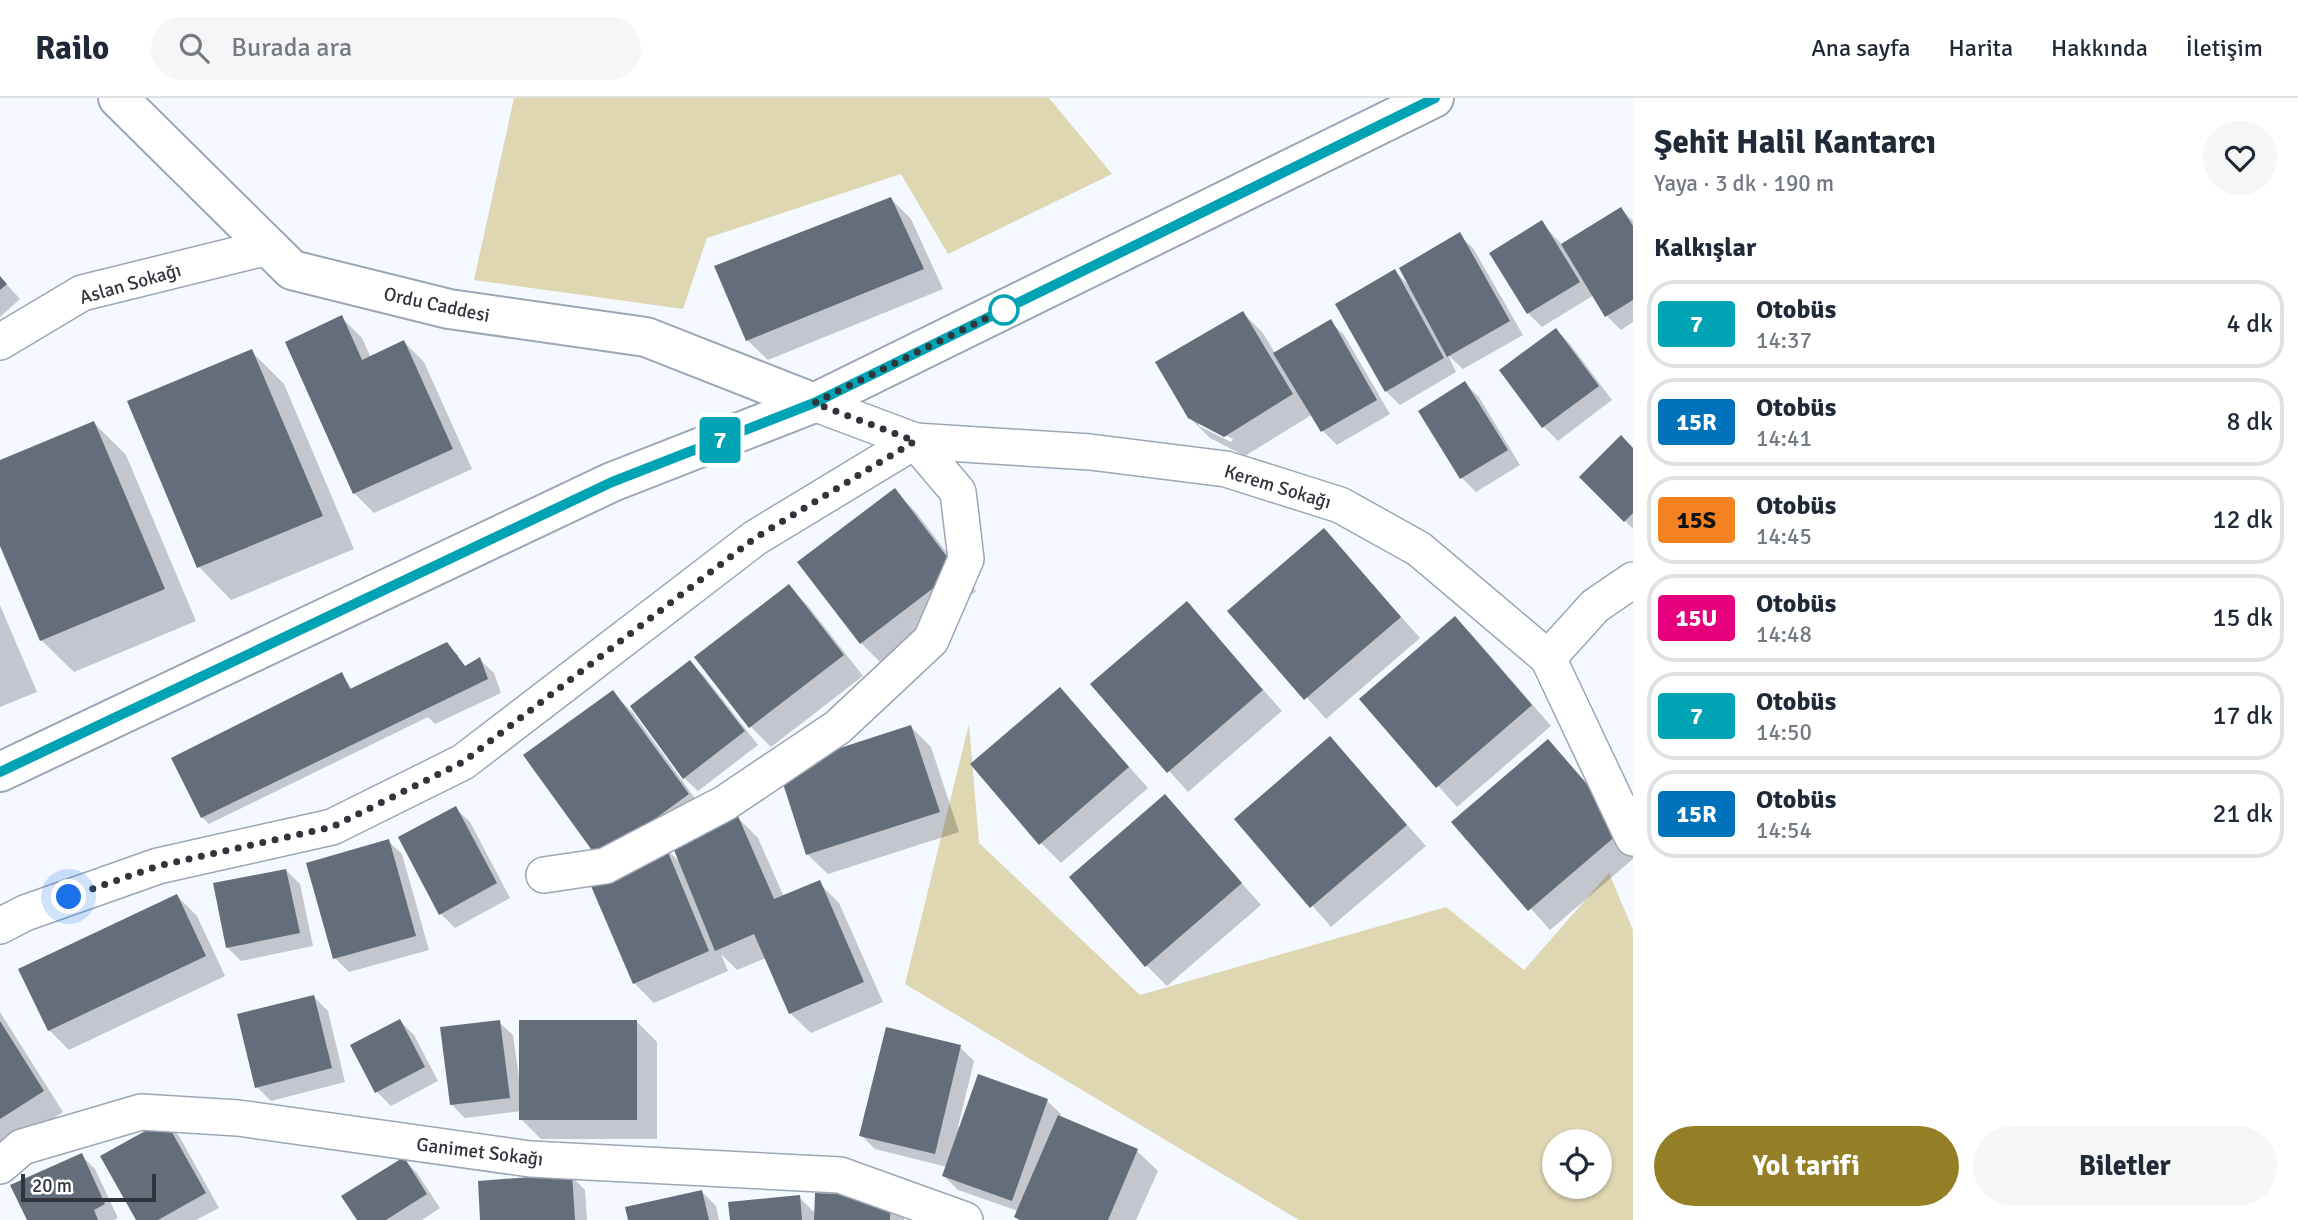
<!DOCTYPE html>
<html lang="tr">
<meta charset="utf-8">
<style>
:root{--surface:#fff;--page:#f6f6f7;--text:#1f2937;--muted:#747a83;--line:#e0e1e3;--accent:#957f26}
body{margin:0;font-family:Signika,sans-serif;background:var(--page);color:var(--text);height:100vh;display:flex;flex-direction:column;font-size:26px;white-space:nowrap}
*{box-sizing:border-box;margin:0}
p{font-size:23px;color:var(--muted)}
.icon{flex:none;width:38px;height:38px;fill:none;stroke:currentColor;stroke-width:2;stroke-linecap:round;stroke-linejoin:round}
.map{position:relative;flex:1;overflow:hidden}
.details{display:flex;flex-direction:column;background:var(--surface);width:665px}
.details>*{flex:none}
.badge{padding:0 14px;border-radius:5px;font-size:24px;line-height:46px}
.fabs{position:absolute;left:1542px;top:1031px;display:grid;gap:14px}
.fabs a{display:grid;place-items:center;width:70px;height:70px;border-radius:50%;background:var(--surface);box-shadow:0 2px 5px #0004;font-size:35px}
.scale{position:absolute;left:21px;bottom:18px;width:135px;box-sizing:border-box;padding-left:7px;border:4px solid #31353b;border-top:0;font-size:19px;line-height:24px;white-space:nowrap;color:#31353b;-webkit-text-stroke:5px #fff;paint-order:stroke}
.you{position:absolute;width:35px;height:35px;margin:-18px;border:5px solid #fff;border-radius:50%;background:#1a73e8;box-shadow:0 0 0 10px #1a73e833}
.map>.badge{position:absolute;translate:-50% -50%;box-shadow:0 0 0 4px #fff}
h2{padding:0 21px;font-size:26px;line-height:63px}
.round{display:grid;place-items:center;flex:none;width:74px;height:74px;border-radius:37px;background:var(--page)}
.overview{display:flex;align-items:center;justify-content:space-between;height:119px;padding:0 21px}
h1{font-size:33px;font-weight:800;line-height:52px}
.action{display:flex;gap:14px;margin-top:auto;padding:14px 21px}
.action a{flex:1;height:80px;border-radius:42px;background:var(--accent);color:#fff;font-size:28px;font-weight:800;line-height:80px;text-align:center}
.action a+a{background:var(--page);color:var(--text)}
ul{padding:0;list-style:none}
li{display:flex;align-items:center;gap:21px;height:88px;margin:0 14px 10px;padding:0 7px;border:4px solid var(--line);border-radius:28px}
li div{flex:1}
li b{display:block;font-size:26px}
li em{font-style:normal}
li .badge{min-width:77px;font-weight:700;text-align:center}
header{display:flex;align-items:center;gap:42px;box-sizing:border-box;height:98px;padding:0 35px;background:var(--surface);border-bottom:2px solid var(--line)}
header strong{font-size:33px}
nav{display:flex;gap:38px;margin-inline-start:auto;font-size:24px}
.search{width:490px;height:63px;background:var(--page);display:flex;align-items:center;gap:18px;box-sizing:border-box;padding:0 24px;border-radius:38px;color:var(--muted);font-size:26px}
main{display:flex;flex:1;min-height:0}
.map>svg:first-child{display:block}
.green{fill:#dfd6b2;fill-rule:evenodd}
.shadow{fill:#0003;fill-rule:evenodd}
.building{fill:#646d7a}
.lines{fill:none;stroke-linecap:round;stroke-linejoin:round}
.minor-casing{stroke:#9ca6b4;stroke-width:38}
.tertiary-casing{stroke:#9ca6b4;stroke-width:42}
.secondary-casing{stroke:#9ca6b4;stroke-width:42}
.minor{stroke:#fff;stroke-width:35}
.tertiary{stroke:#fff;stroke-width:38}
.secondary{stroke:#fff;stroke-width:38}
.line-casing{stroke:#fff;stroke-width:16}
.line{stroke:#00a3b4;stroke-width:10}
.walk{stroke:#31353b;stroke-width:7;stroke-dasharray:0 12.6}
.stop-dot{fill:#fff;stroke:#00a3b4;stroke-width:3.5}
.labels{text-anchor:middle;stroke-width:7;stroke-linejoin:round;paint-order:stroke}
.street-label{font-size:19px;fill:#31353b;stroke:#fff}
</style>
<header>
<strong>Railo</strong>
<div class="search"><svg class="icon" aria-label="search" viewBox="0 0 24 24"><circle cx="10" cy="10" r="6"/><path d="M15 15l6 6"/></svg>Burada ara</div>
<nav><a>Ana sayfa</a><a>Harita</a><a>Hakkında</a><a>İletişim</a></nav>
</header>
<main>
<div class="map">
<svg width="1633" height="1122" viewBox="0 0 1633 1122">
<rect width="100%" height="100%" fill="#f4f8ff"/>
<g class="green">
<polygon points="514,0 1049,0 1112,76 948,156 901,76 707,140 683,211 474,182"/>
<path d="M969 626 979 745 1140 897 1446 809 1524 872 1609 775 1633 832V1122H1299L905 886ZM1554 1043H1600V1088H1554Z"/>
</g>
<g class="shadow">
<polygon points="891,101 911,121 943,191 768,262 747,242"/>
<polygon points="1621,111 1633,123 1633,224 1621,232 1607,218 1594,197 1542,229 1528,215 1542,125 1562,147"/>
<polygon points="1459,137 1473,150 1523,237 1463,271 1448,257 1456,274 1400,307 1386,293 1395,173 1409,188"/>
<polygon points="0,179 20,201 0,219"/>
<path d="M1243 215 1263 235 1275 255 1330 223 1344 237 1390 316 1337 347 1323 333 1313 316 1245 358 1210 340 1189 319ZM1199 324 1233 341 1231 344 1199 328Z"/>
<polygon points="342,220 362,240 371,260 404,244 424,264 472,371 374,415 354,395"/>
<polygon points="1556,232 1570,246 1612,302 1558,343 1544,329 1502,272"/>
<polygon points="251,253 284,286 354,451 231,502 199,469 129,304"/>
<polygon points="1465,286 1479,299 1520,367 1476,394 1462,380 1420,314"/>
<polygon points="94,325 126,357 196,523 74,574 41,542 0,444 0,364"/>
<polygon points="1633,352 1633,431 1581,379"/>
<polygon points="895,393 915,413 976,493 881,565 861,545"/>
<polygon points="1324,432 1420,540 1326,621 1230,513"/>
<polygon points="789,488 809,509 863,578 771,649 751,629"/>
<polygon points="1187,505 1282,613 1188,694 1092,587"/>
<polygon points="0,507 37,594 0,609"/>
<polygon points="1455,520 1475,540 1551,628 1457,709 1361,602"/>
<polygon points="446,546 459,558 456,558 469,576 480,562 494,575 501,595 435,626 428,619 209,726 202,719 342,577 353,592"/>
<polygon points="690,564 704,578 758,647 698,693 684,680"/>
<polygon points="1060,591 1148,690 1061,765 1041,745"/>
<polygon points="613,595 633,615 707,717 664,749 681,765 738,720 758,740 784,799 819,785 839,805 883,904 811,935 790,915 766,860 737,872 721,856 728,873 654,905 634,885"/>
<polygon points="911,629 931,649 959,734 828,776 807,756"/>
<polygon points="1330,640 1426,748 1331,829 1236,721"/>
<polygon points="1548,643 1633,739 1633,761 1550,832 1454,724"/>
<polygon points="1165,699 1261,807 1167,888 1147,868 1071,780"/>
<polygon points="456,711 470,724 510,800 455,830 441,816"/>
<polygon points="388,743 402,756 429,852 349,874 335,860"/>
<polygon points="286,772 300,786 313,848 241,863 227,849"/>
<polygon points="177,798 197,818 225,878 69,952 49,932"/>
<polygon points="314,899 328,913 345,984 271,1003 257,989"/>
<polygon points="0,914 63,1014 0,1054"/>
<polygon points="400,923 414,937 438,983 391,1008 377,994"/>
<polygon points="636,923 657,944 657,1041 541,1041 521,1021 521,1013 465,1020 451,1006 499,924 513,937 519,980"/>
<polygon points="960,949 974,963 958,1029 1047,1003 1061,1016 1060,1019 1137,1053 1158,1073 1136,1122 1019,1122 1016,1119 1018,1113 958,1092 944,1078 947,1069 875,1051 861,1037"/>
<polygon points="165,1024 179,1038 219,1110 196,1122 138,1122"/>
<polygon points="81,1057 95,1071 118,1120 114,1122 29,1122"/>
<polygon points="403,1061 417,1075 440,1110 422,1122 359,1122"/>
<polygon points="571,1078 585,1092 587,1122 482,1122"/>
<polygon points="702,1094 716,1108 719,1122 629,1122"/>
<polygon points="817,1097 904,1114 904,1122 731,1122 799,1099 816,1116"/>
</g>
<g class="building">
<polygon points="891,99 924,171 746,243 714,168"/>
<polygon points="1621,109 1633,128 1633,202 1605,219 1561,146"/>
<polygon points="1542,122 1580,184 1527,216 1489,155"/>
<polygon points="1460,134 1510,223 1447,259 1399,170"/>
<polygon points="1395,171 1444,260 1385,294 1335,206"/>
<polygon points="0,178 7,186 0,192"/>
<polygon points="1243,213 1293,296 1224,339 1188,320 1155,264"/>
<polygon points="342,217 362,262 404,242 453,351 353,396 285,244"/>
<polygon points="1331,221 1377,302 1321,334 1273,255"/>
<polygon points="1556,230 1599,288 1542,330 1499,272"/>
<polygon points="252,251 323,418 197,470 127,303"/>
<polygon points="1465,283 1508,352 1460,381 1418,313"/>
<polygon points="94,323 165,491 40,543 0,448 0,362"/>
<polygon points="1621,337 1633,350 1633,415 1624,424 1579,379"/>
<polygon points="895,390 957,472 860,546 797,464"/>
<polygon points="1324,430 1401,519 1304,602 1227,513"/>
<polygon points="789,486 844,557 749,630 694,559"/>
<polygon points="1187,503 1263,592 1167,675 1090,586"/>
<polygon points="1455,518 1532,607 1436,690 1359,601"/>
<polygon points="447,544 465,568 480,559 488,581 201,720 171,660 342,574 350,591"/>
<polygon points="690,562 745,633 683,681 630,608"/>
<polygon points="1060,589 1129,669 1039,747 970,666"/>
<polygon points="613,592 689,696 599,762 523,657"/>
<polygon points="911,627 940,714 806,757 778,670"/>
<polygon points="1330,638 1407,727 1310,810 1234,721"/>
<polygon points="1548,641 1625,730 1528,813 1451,724"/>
<polygon points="1165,696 1242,785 1145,869 1069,779"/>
<polygon points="456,708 497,785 439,817 398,739"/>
<polygon points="738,718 774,801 820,782 864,884 789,916 754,836 715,853 672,747"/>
<polygon points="389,741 416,838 333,861 306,765"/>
<polygon points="665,747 709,853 633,886 588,781"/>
<polygon points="286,771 300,835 226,850 213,785"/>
<polygon points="177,796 206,858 48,933 18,871"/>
<polygon points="314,897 332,970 255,990 237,916"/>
<polygon points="400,921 425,969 375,995 350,947"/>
<polygon points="500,922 510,1000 450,1007 440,929"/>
<rect x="519" y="922" width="118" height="100"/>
<polygon points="0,923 44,993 0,1021"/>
<polygon points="886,929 961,947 935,1056 859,1038"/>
<polygon points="978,976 1048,1001 1012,1103 942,1078"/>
<polygon points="1058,1017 1138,1051 1108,1122 1020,1122 1014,1119"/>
<polygon points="165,1022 206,1095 158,1122 136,1122 100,1058"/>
<polygon points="82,1055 105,1106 94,1112 98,1122 27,1122 10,1087"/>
<polygon points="404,1059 427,1096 386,1122 357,1122 341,1098"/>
<polygon points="572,1076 575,1122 480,1122 478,1083"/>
<polygon points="702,1092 709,1122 628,1122 625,1109"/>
<polygon points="815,1095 891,1098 890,1122 814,1122"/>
<polygon points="800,1097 802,1122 730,1122 728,1104"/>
</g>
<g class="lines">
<defs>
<g id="minor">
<polyline points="0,244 82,195 268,149"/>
<polyline points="915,343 1090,354 1226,371 1340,407 1419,451 1548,560 1595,508 1633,482"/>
<polyline points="1548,560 1633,740"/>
<polyline points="544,777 605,768 725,705 838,629 931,542 966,461 958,394 915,343 814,305"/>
<polyline points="0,828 25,815 158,768 332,729 463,664 755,440 915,343"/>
<polyline points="0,1068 22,1049 141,1014 238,1020 530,1061 840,1077 965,1122"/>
</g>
<polyline id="tertiary" points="118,0 292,172 449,211 646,239 814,305"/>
<polyline id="secondary" points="0,674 612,384 814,305 1434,0"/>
</defs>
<use href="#minor" class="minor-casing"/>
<use href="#tertiary" class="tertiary-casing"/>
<use href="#secondary" class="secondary-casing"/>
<use href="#minor" class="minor"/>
<use href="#tertiary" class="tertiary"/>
<use href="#secondary" class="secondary"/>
</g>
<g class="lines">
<defs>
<polyline id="line" points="0,674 612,384 814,305 1435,0"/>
</defs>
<use href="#line" class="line-casing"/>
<use href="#line" class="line"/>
<polyline class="walk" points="69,799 158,768 332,729 463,664 755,440 915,343 814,305 1013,207 1004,212"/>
</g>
<circle class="stop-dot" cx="1004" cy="212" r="14"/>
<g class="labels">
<g class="street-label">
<text transform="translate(130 185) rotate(-16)" y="7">Aslan Sokağı</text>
<text transform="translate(437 206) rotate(12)" y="7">Ordu Caddesi</text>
<text transform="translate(1278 388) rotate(17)" y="7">Kerem Sokağı</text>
<text transform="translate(480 1053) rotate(7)" y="7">Ganimet Sokağı</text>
</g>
</g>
</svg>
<div class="fabs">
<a><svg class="icon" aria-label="locate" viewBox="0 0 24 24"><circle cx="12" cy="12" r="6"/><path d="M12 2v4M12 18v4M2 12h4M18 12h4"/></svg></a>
</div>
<div class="scale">20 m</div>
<div class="you" style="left:69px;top:799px"></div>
<b class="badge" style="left:720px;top:342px;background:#00a3b4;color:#fff">7</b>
</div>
<section class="details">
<div class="overview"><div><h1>Şehit Halil Kantarcı</h1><p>Yaya · 3 dk · 190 m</p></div><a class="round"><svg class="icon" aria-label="heart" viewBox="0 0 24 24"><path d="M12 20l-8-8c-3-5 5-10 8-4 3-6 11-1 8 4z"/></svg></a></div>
<h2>Kalkışlar</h2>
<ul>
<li><span class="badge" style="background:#00a3b4;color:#fff">7</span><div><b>Otobüs</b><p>14:37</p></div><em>4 dk</em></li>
<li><span class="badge" style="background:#0072bc;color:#fff">15R</span><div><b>Otobüs</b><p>14:41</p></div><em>8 dk</em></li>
<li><span class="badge" style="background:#f58220;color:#111">15S</span><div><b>Otobüs</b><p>14:45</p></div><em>12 dk</em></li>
<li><span class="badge" style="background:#e6007e;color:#fff">15U</span><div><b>Otobüs</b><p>14:48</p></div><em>15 dk</em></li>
<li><span class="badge" style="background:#00a3b4;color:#fff">7</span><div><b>Otobüs</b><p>14:50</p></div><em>17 dk</em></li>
<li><span class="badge" style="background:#0072bc;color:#fff">15R</span><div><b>Otobüs</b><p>14:54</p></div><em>21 dk</em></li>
</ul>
<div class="action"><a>Yol tarifi</a><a>Biletler</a></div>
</section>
</main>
